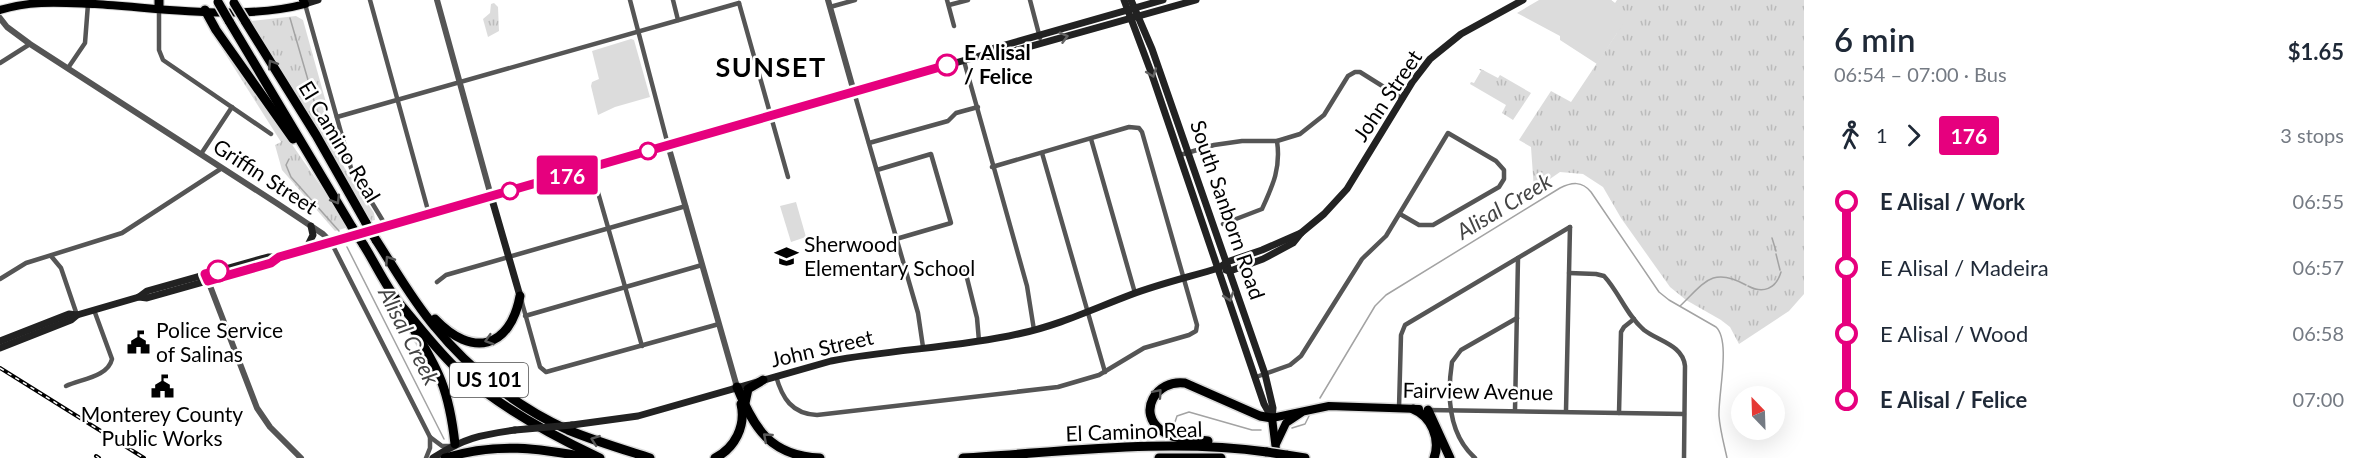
<!DOCTYPE html>
<meta charset="utf-8">
<style>
:root{--surface:#fff;--page:#f2f2f3;--text:#1f2937;--muted:#747a83}
body{margin:0;font-family:Lato,sans-serif;background:var(--page);color:var(--text);height:100vh;display:flex;flex-direction:column;font-size:22px;white-space:nowrap}
*{box-sizing:border-box;margin:0}
p{font-size:20px;color:var(--muted)}
.icon{flex:none;width:33px;height:33px;fill:none;stroke:currentColor;stroke-width:2;stroke-linecap:round;stroke-linejoin:round}
.map{position:relative;flex:1;overflow:hidden}
.panel{display:flex;flex-direction:column;background:var(--surface);width:570px}
.panel>*{flex:none}
.badge{padding:0 12px;border-radius:4px;font-size:21px;line-height:39px}
.needle{width:39px;rotate:337deg}
.fabs{position:absolute;left:1731px;top:386px;display:grid;gap:12px}
.fabs a{display:grid;place-items:center;width:54px;height:54px;border-radius:50%;background:var(--surface);box-shadow:0 6px 24px #0002;font-size:30px}
.map>.badge{position:absolute;translate:-50% -50%;box-shadow:0 0 0 3px #fff}
.legs{display:flex;align-items:center;gap:9px;height:66px;padding:0 30px;font-size:20px}
.legs p{margin-inline-start:auto}
.summary{display:flex;align-items:center;justify-content:space-between;height:102px;padding:0 30px}
h1{font-size:33px;font-weight:600;line-height:45px}
ul{padding:0 30px;list-style:none}
li{display:flex;align-items:center;gap:21px;height:66px;font-size:22px}
li i{display:grid;place-items:center;width:9px;height:100%;margin:0 8px;background:currentColor}
li i::after{content:'';width:15px;height:15px;margin:-8px;border:4px solid;border-radius:50%;background:var(--surface)}
li p{margin-inline-start:auto}
li:first-child i{background:linear-gradient(#0000 50%,currentColor 0)}
li:last-child i{background:linear-gradient(currentColor 50%,#0000 0)}
main{display:flex;flex:1;min-height:0}
.map>svg:first-child{display:block}
.grass{fill:url(#grass-tufts)}
.green{fill:#dcdcdc}
.lines{fill:none;stroke-linecap:round;stroke-linejoin:round}
.stream{stroke:#a3a3a3;stroke-width:1.5}
.primary-casing{stroke:#dbdbdb;stroke-width:10}
.trunk-casing{stroke:#dbdbdb;stroke-width:11}
.motorway-casing{stroke:#dbdbdb;stroke-width:12}
.minor{stroke:#555;stroke-width:4.5}
.tertiary{stroke:#555;stroke-width:6}
.secondary{stroke:#222;stroke-width:7}
.primary{stroke:#000;stroke-width:8}
.trunk{stroke:#000;stroke-width:8}
.motorway{stroke:#000;stroke-width:9}
.rail-casing{stroke:#000;stroke-width:4}
.rail{stroke:#fff;stroke-width:1.5;stroke-dasharray:4.5;stroke-linecap:butt}
.motorway-bridge-casing{stroke:#dbdbdb;stroke-width:12;stroke-linecap:butt}
.secondary-bridge{stroke:#222;stroke-width:7}
.motorway-bridge{stroke:#000;stroke-width:9}
.oneway{stroke:#646464}
.oneway2{stroke:#595959}
.line-1-casing{stroke:#fff;stroke-width:14}
.line-1{stroke:#e6007e;stroke-width:9}
.stop-1-dot{fill:#fff;stroke:#e6007e;stroke-width:3}
.labels{text-anchor:middle;stroke-width:5;stroke-linejoin:round;paint-order:stroke}
.shield{fill:#fff;stroke:#4c4c4c;stroke-width:1.5}
.shield-label{font-size:20px;font-weight:bold;fill:#000}
.stop-label{font-size:21px;font-weight:bold;fill:#000;stroke:#fff;text-anchor:start}
.street-label{font-size:21px;fill:#000;stroke:#fff}
.poi-label{font-size:21px;fill:#000;stroke:#fff;text-anchor:start}
.water-label{font-size:22px;font-style:italic;fill:#444;stroke:#fff}
.district-label{font-size:27px;font-weight:bold;letter-spacing:1.5px;fill:#000;stroke:#fff}
</style>
<main>
<div class="map">
<svg width="1804" height="458" viewBox="0 0 1804 458">
<defs>
<pattern id="grass-tufts" width="24" height="20" patternUnits="userSpaceOnUse" patternTransform="scale(1.5)"><rect width="24" height="20" fill="#dcdcdc"/><path d="M3 7l-1-3M5 7V3M7 7l1-3M15 17l-1-3M17 17v-4M19 17l1-3" fill="none" stroke="#bbb"/></pattern>
</defs>
<rect width="100%" height="100%" fill="#fff"/>
<g class="grass">
<polygon points="1567,0 1611,0 1615,3 1617,0 1804,0 1804,294 1789,311 1739,344 1730,327 1721,320 1686,300 1670,287 1621,218 1603,187 1583,174 1560,172 1534,190 1531,147 1519,140 1551,91 1571,102 1617,33"/>
<polygon points="494,3 498,7 499,31 488,37 483,19 490,13 491,4"/>
<polygon points="296,16 303,20 344,167 374,213 375,220 371,221 251,21"/>
<polygon points="204,20 206,20 349,227 335,231 282,170 275,145 281,142"/>
<polygon points="1479,69 1481,69 1498,78 1500,75 1531,93 1513,120 1502,113 1506,105 1470,84 1471,82 1474,83 1481,71"/>
</g>
<g class="green">
<polygon points="1539,0 1611,0 1629,15 1597,64 1560,40 1560,36 1517,13"/>
<polygon points="631,39 634,40 650,97 615,107 598,115 591,86 592,82 599,79 592,51"/>
<polygon points="796,202 806,237 791,242 780,206"/>
</g>
<g class="lines">
<g class="stream">
<polyline points="290,18 317,111"/>
<polyline points="289,159 286,165 291,177 339,231"/>
<polyline points="1772,238 1776,251"/>
<polyline points="347,247 444,439"/>
<polyline points="1776,254 1780,270"/>
<path d="M1748 286C1763 294 1776 289 1781 272"/>
<path d="M1680 306C1704 283 1712 266 1746 285"/>
<path d="M1320 398 1375 306 1386 295 1560 188C1572 182 1582 181 1591 192L1659 292 1669 300 1716 327C1731 341 1718 394 1719 416 1720 430 1724 444 1727 458"/>
<polyline points="1174,425 1177,416 1189,412 1252,430 1261,430"/>
<polyline points="1292,428 1305,424 1309,416"/>
</g>
<defs>
<path id="primary" d="M0 10C32 0 63 3 95 4 161 8 242 21 305 4L303 0"/>
<g id="trunk">
<polyline points="1276,444 1286,423 1301,413"/>
<polyline points="1277,458 1272,418 1329,406 1419,409"/>
</g>
<g id="motorway">
<polyline points="159,7 159,0"/>
<polyline points="205,10 216,30 293,139"/>
<polyline points="229,21 352,227"/>
<polyline points="245,21 316,135 366,223"/>
<path d="M376 240C395 269 412 300 435 327 469 369 518 408 568 430 595 441 622 449 650 458"/>
<path d="M363 244C375 263 385 285 399 303 419 326 437 351 460 372 501 408 551 435 600 458"/>
<path d="M435 319C472 358 510 349 520 296"/>
<path d="M411 325C439 370 449 390 455 444"/>
<path d="M737 387C754 428 770 456 820 458"/>
<polyline points="745,403 748,389 763,380"/>
<path d="M1413 409C1431 416 1441 439 1434 458"/>
<polyline points="1428,410 1450,458"/>
<path d="M1208 441C1193 439 1174 440 1162 431 1136 413 1156 379 1185 383L1260 416 1272 418"/>
<polyline points="1286,455 1305,458"/>
<path d="M445 458C496 442 539 448 590 458"/>
<path d="M715 458C735 448 746 426 741 404"/>
<path d="M963 458C1063 452 1168 438 1267 452"/>
<polyline points="1159,458 1221,458"/>
</g>
</defs>
<use href="#primary" class="primary-casing"/>
<use href="#trunk" class="trunk-casing"/>
<use href="#motorway" class="motorway-casing"/>
<g class="minor">
<polyline points="370,0 429,214"/>
<polyline points="630,0 668,145"/>
<polyline points="673,0 678,20"/>
<polyline points="947,0 954,26"/>
<polyline points="1030,0 1040,38"/>
<polyline points="739,3 788,177"/>
<polyline points="305,4 351,168 386,226"/>
<polyline points="949,5 968,0"/>
<polyline points="159,7 159,50 163,60 271,134"/>
<polyline points="830,7 855,0"/>
<polyline points="964,61 1027,286 1034,330"/>
<polyline points="0,63 30,44"/>
<polyline points="68,68 85,43 88,4"/>
<polyline points="854,92 918,313 923,347"/>
<polyline points="337,117 739,3"/>
<polyline points="1091,139 1135,293"/>
<polyline points="869,143 948,121 956,113 978,107"/>
<polyline points="1042,153 1105,372"/>
<polyline points="201,154 232,107"/>
<polyline points="1180,155 1214,145 1242,141 1277,141 1300,134 1324,115 1348,76 1355,72 1360,72 1403,99"/>
<polyline points="591,168 642,346"/>
<polyline points="877,170 931,154 951,223 896,239"/>
<path d="M1223 224 1262 209C1273 185 1281 168 1277 141"/>
<polyline points="331,242 430,437 442,446 451,446"/>
<polyline points="51,256 61,268 77,315"/>
<polyline points="964,266 977,318 979,341"/>
<path d="M1569 273 1596 274 1604 276C1619 292 1627 316 1644 330 1658 341 1683 345 1685 366L1684 458"/>
<polyline points="0,279 26,263 122,233 222,168"/>
<polyline points="437,282 446,275 686,206"/>
<polyline points="521,299 540,367 546,372 719,324"/>
<polyline points="525,316 702,265"/>
<path d="M776 376C782 398 792 414 817 415L1058 387 1099 375 1144 348 1189 335 1196 331 1197 325 1142 132 1139 128 1129 127 992 167"/>
<polyline points="1256,377 1290,365 1301,356 1362,259 1386,236 1448,133 1496,161 1504,170 1504,179 1499,187 1433,225 1419,225 1400,214"/>
<path d="M66 386C81 379 108 377 112 359L94 310"/>
<polyline points="1399,408 1401,335 1405,325 1570,227"/>
<polyline points="1428,410 1684,414"/>
<polyline points="1515,410 1518,258"/>
<polyline points="1566,411 1570,227"/>
<polyline points="1619,413 1621,332 1624,327 1634,319"/>
<polyline points="426,458 430,448 430,437"/>
<path d="M1475 458C1448 434 1447 395 1452 362L1461 350 1517 318"/>
</g>
<g class="tertiary">
<polyline points="437,0 491,196"/>
<polyline points="828,0 854,92"/>
<polyline points="0,18 7,27 30,44 278,204 323,234 331,242"/>
<polyline points="668,145 737,387"/>
<polyline points="207,278 257,408 270,427 301,458"/>
</g>
<g class="secondary">
<polyline points="1124,0 1151,72 1264,404 1272,418"/>
<polyline points="1131,0 1152,49 1265,374 1273,408 1272,418"/>
<polyline points="305,4 318,0"/>
<polyline points="983,55 992,57 1196,0"/>
<polyline points="491,196 520,296"/>
<polyline points="306,249 313,235 311,226"/>
<polyline points="1226,270 1230,271 1263,259 1293,243 1301,233 1324,214 1347,189 1413,81 1430,59 1461,34 1523,0"/>
<polyline points="139,297 147,298 271,263 279,257 983,55 991,49 1163,0"/>
<polyline points="0,341 69,314 77,315 139,297 147,291 268,257 279,257"/>
<polyline points="0,348 71,320 77,315"/>
<path d="M572 425 638 416 831 361C893 349 956 348 1018 334 1057 326 1093 309 1130 295 1159 284 1189 277 1219 268L1227 262 1262 250 1301 233"/>
<path d="M433 458C464 438 480 435 515 430"/>
</g>
<use href="#primary" class="primary"/>
<use href="#trunk" class="trunk"/>
<use href="#motorway" class="motorway"/>
<defs>
<g id="rail">
<polyline points="0,368 144,458"/>
<polyline points="96,456 99,458"/>
</g>
</defs>
<use href="#rail" class="rail-casing"/>
<use href="#rail" class="rail"/>
<defs>
<g id="motorway-bridge">
<polyline points="218,2 229,21"/>
<polyline points="234,3 245,21"/>
<polyline points="366,223 376,240"/>
<polyline points="352,227 363,244"/>
<polyline points="1267,452 1286,455"/>
</g>
</defs>
<use href="#motorway-bridge" class="motorway-bridge-casing"/>
<polyline class="secondary-bridge" points="515,430 572,425"/>
<use href="#motorway-bridge" class="motorway-bridge"/>
</g>
<defs><path id="oneway-chevron" d="M-2-3.5L2.5 0L-2 3.5" fill="none" stroke-width="1.6" stroke-linecap="round" stroke-linejoin="round" transform="scale(1.5)"/></defs>
<g class="oneway">
<use href="#oneway-chevron" transform="translate(1064 37) rotate(-15)"/>
<use href="#oneway-chevron" transform="translate(1152 73) rotate(70)"/>
<use href="#oneway-chevron" transform="translate(1229 297) rotate(71)"/>
</g>
<g class="oneway2">
<use href="#oneway-chevron" transform="translate(272 64) rotate(-122)"/>
<use href="#oneway-chevron" transform="translate(336 200) rotate(59)"/>
<use href="#oneway-chevron" transform="translate(389 260) rotate(-123)"/>
<use href="#oneway-chevron" transform="translate(489 340) rotate(163)"/>
<use href="#oneway-chevron" transform="translate(1158 393) rotate(-49)"/>
<use href="#oneway-chevron" transform="translate(767 437) rotate(-139)"/>
<use href="#oneway-chevron" transform="translate(595 440) rotate(-160)"/>
</g>
<g class="lines">
<defs>
<polyline id="line-1" points="218,271 205,274 208,281 271,263 279,257 947,65"/>
</defs>
<use href="#line-1" class="line-1-casing"/>
<use href="#line-1" class="line-1"/>
</g>
<defs>
<symbol id="school-bare" viewBox="-9 -9 18 18"><path d="M0-5L7-2L0 1L-7-2ZM-4 1L0 2.5L4 1V4Q0 6-4 4Z" fill="#000" stroke="#fff" stroke-width="2.5" paint-order="stroke"/></symbol>
<symbol id="civic-bare" viewBox="-9 -9 18 18"><path d="M-.6-6.5H3V-4.5H.6V-3L4-1V1h2V6H-6V1h2V-1L-.6-3ZM-1.2 2.5V6h2.4V2.5Z" fill="#000" stroke="#fff" stroke-width="2.5" paint-order="stroke"/></symbol>
</defs>
<g fill-rule="evenodd">
<use href="#school-bare" x="770" y="240" width="33" height="33"/>
<use href="#civic-bare" x="122" y="326" width="33" height="33"/>
<use href="#civic-bare" x="146" y="370" width="33" height="33"/>
</g>
<g class="stop-1-dot">
<circle cx="947" cy="65" r="10"/>
<circle cx="648" cy="151" r="8"/>
<circle cx="510" cy="191" r="8"/>
<circle cx="218" cy="271" r="10"/>
</g>
<g class="labels">
<rect class="shield" x="450" y="363" width="78" height="34" rx="4.5"/>
<g class="shield-label">
<text x="489" y="387">US 101</text>
</g>
<g class="stop-label">
<text x="964" y="60">E Alisal<tspan x="964" dy="24">/ Felice</tspan></text>
</g>
<g class="street-label">
<text transform="translate(1388 96) rotate(-56)" y="7">John Street</text>
<text transform="translate(339 142) rotate(59)" y="7">El Camino Real</text>
<text transform="translate(265 177) rotate(33)" y="7">Griffin Street</text>
<text transform="translate(1227 210) rotate(71)" y="7">South Sanborn Road</text>
<text transform="translate(822 349) rotate(-13)" y="7">John Street</text>
<text transform="translate(1478 392) rotate(1)" y="7">Fairview Avenue</text>
<text transform="translate(1134 432) rotate(-2)" y="7">El Camino Real</text>
</g>
<g class="poi-label">
<text x="804" y="252">Sherwood<tspan x="804" dy="24">Elementary School</tspan></text>
<text x="156" y="338">Police Service<tspan x="156" dy="24">of Salinas</tspan></text>
<text x="162" y="422" text-anchor="middle">Monterey County<tspan x="162" dy="24">Public Works</tspan></text>
</g>
<g class="water-label">
<text transform="translate(1504 206) rotate(-31)" y="8">Alisal Creek</text>
<text transform="translate(409 336) rotate(63)" y="8">Alisal Creek</text>
</g>
<g class="district-label">
<text x="771" y="77">SUNSET</text>
</g>
</g>
</svg>
<div class="fabs">
<a><svg class="needle" viewBox="-14 -14 28 28"><path d="M0-13l5 13h-10z" fill="#e53935"/><path d="M0 13l5-13h-10z" fill="#747a83"/></svg></a>
</div>
<b class="badge" style="left:567px;top:175px;background:#e6007e;color:#fff">176</b>
</div>
<section class="panel">
<div class="summary"><div><h1>6 min</h1><p>06:54 – 07:00 · Bus</p></div><b>$1.65</b></div>
<div class="legs"><svg class="icon" aria-label="walk" viewBox="0 0 24 24"><circle cx="13" cy="4" r="2"/><path d="M13 8l-2 6 4 7M11 14l-3 7M7 12l3-4h3l4 4"/></svg>1<svg class="icon" aria-label="forward" viewBox="0 0 24 24"><path d="M9 5l7 7-7 7"/></svg><b class="badge" style="background:#e6007e;color:#fff">176</b><p>3 stops</p></div>
<ul>
<li><i style="color:#e6007e"></i><b>E Alisal / Work</b><p>06:55</p></li>
<li><i style="color:#e6007e"></i><span>E Alisal / Madeira</span><p>06:57</p></li>
<li><i style="color:#e6007e"></i><span>E Alisal / Wood</span><p>06:58</p></li>
<li><i style="color:#e6007e"></i><b>E Alisal / Felice</b><p>07:00</p></li>
</ul>
</section>
</main>
